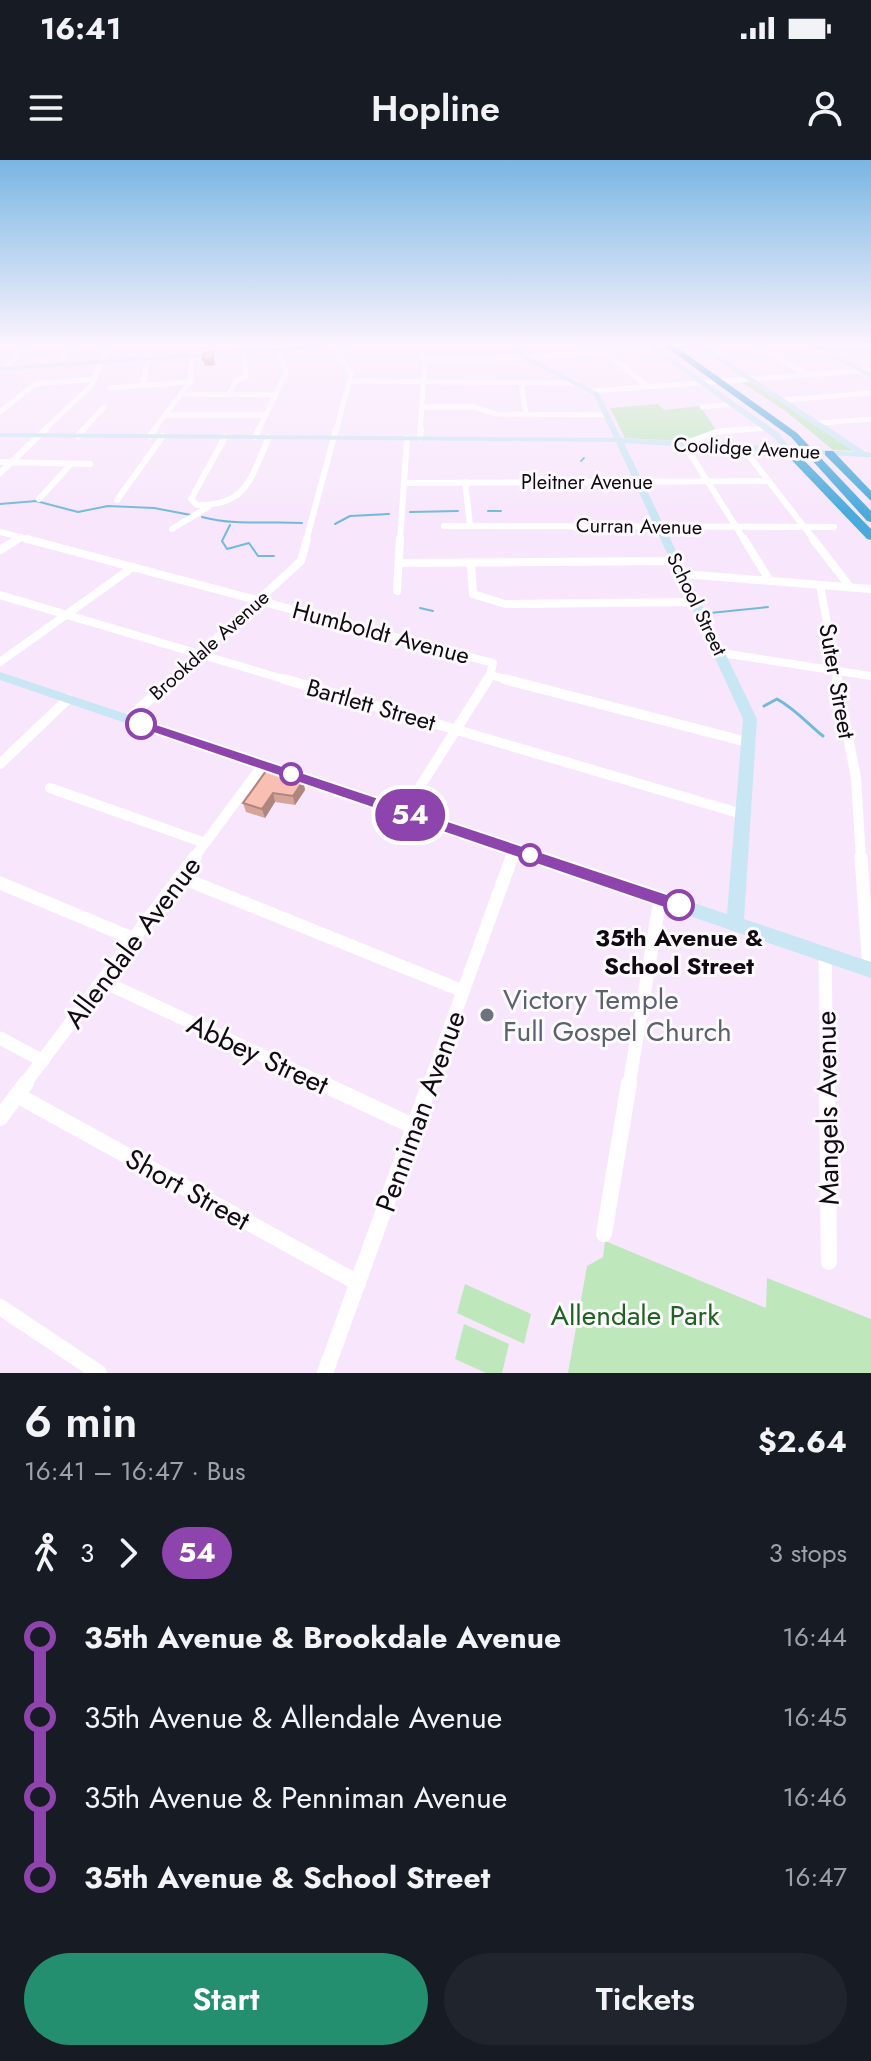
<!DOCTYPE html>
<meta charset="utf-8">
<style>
:root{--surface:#171b24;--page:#20242c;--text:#f1f3f6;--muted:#9ea1a6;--accent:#248f6e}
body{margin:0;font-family:Jost,sans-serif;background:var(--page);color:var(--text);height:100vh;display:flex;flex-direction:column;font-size:30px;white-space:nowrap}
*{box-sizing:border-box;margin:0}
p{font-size:26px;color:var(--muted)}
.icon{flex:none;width:44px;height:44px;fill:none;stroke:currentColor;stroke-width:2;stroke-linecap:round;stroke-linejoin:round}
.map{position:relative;height:1213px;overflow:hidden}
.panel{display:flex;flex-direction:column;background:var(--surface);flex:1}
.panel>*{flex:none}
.badge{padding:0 16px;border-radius:26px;font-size:28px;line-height:52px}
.map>.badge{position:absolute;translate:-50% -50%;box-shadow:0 0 0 4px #fff}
.legs{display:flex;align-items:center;gap:12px;height:88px;padding:0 24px;font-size:26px}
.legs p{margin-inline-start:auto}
.overview{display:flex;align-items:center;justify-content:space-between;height:136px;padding:0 24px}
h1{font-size:44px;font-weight:600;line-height:60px}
.primary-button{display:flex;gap:16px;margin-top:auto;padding:16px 24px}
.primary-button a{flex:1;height:92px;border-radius:48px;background:var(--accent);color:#fff;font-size:32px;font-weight:600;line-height:92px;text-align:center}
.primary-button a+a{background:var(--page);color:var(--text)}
ul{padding:0 24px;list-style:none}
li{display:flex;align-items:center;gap:28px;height:80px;font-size:30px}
li i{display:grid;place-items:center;width:12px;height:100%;margin:0 10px;background:currentColor}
li i::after{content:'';width:20px;height:20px;margin:-10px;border:6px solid;border-radius:50%;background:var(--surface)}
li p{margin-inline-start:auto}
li:first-child i{background:linear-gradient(#0000 50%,currentColor 0)}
li:last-child i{background:linear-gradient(currentColor 50%,#0000 0)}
.status{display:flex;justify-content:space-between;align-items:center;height:56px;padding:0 40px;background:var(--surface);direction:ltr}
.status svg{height:22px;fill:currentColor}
header{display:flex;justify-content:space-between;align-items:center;height:104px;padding:0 24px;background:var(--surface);font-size:36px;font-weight:600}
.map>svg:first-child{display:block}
.green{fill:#bee7bc}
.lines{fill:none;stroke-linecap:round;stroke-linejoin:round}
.stream-far1{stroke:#72badc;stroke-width:2}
.stream{stroke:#72badc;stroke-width:3}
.street-far5{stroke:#fff;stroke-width:5}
.street-far4{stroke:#fff;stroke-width:6}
.street-far3{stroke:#fff;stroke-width:8}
.street-far2{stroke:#fff;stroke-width:10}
.street-far1{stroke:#fff;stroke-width:13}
.street{stroke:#fff;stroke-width:16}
.secondary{fill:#c9e6f4;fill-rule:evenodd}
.highway{fill:#4aaadb;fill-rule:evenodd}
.wall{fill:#d6a499}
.shaded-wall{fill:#ae867d}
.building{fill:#f9bfb2;stroke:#ae867d;stroke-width:2}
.line-1{fill:#8e44ad;stroke:#fff;stroke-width:2}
.stop-1-dot{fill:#fff;stroke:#8e44ad;stroke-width:4}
.worship-dot{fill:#6b7280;stroke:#fdfafe;stroke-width:3}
.labels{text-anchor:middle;stroke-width:6;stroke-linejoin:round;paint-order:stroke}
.far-street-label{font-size:20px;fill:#100a11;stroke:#fdfafe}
.street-label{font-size:24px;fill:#100a11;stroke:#fdfafe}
.stop-label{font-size:24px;font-weight:bold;fill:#100a11;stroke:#fdfafe}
.near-street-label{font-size:28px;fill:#100a11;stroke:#fdfafe}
.near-worship-label{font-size:28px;fill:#5b616d;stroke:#fdfafe;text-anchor:start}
.near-park-label{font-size:28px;fill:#206222;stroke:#fdfafe}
</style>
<div class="status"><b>16:41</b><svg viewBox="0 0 49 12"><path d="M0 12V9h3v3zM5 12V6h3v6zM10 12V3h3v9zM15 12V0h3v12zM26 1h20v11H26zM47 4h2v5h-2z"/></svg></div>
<header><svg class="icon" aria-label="menu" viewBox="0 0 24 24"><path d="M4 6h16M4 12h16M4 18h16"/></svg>Hopline<svg class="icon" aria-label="person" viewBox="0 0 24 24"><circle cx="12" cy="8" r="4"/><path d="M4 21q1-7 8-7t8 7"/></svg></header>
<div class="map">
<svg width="871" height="1213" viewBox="0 0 871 1213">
<rect width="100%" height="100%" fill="#f8e7fc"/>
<g class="green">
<polygon points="740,221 751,221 857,291 833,290 787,252"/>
<polygon points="658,244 664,250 700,246 716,270 681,281 625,278 610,248"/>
<polygon points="605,1081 766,1148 767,1118 871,1159 871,1213 568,1213 587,1106 603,1097"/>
<polygon points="465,1124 531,1154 524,1184 457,1153"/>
<polygon points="464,1164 509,1184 502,1213 486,1213 455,1199"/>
</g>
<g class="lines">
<g class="stream-far1">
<polyline points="581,301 584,298"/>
<polyline points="0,344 36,341 78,352 108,346 154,348 191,355"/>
<polyline points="488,351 501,351"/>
<polyline points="410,352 458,351"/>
<path d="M202 357C235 366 268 361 302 363"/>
<polyline points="335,364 350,356 389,354"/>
<polyline points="230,365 222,381 227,389 249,383 258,396 274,396"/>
<polyline points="420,448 433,451"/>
<polyline points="710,453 768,447"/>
</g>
<path class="stream" d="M764 546 777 539C795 549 807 563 823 576"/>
<g class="street-far5">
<polyline points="414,184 425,200 420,271"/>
<polyline points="596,184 648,227"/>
<polyline points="757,184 805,214"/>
<polyline points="425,200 488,200 653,188"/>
<polyline points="60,205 69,184"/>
<polyline points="6,209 25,184"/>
<polyline points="350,221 576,223"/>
<polyline points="521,223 526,254"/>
<polyline points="143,225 150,184"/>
<polyline points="110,228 190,222"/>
<polyline points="593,231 871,210"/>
<polyline points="181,234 275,235"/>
<polyline points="228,235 237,220 246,216 244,193"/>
<polyline points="784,240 871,233"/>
<polyline points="422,247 474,247 496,254 607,255"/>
<polyline points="702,247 734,244"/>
<polyline points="0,252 35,224 95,219"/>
<polyline points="166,255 266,255"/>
<polyline points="820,263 871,259"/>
<polyline points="43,271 92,225 101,201 115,184"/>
<polyline points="82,271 104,247"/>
<polyline points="153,271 190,222 193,184"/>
<polyline points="258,271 286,213 275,184"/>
<polyline points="336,271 351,215 336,187"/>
<polyline points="723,271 766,268"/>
</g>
<g class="street-far4">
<polyline points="78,276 84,269"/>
<polyline points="150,276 155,269"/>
<path d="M225 277 191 339 197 345C248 346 251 317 269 277"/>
<polyline points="255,277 259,269"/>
<polyline points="420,278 421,269"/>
<polyline points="743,288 815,381"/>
<polyline points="0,302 90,304"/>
<polyline points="0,313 46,269"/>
<polyline points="465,322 470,365"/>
<polyline points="404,323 769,321"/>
<polyline points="39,339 71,304"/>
<polyline points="117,340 163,276"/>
<polyline points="444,366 834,367"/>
<polyline points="172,369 208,347"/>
<polyline points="0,372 34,381"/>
<polyline points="14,381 21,377"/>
<polyline points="306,381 336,269"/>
<polyline points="400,381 407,278"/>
<polyline points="745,381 684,284 716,272 748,269"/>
</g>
<g class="street-far3">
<polyline points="27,379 493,503 490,515 512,521"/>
<polyline points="744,379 770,421"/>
<polyline points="813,379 850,427"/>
<polyline points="0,390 18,379"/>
<polyline points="399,403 677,401"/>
<polyline points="471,403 473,434 505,444 697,442"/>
<polyline points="683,414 871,429"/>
<polyline points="820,425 838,521"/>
<polyline points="397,431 400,379"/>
<polyline points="0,435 290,521"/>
<polyline points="722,493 871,516"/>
<polyline points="0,502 133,407"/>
<polyline points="170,521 301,401 307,379"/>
<polyline points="486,521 490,515"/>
</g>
<g class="street-far2">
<polyline points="284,519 742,654"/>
<polyline points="504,519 747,582"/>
<polyline points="837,519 856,618 861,699"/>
<polyline points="128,559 172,519"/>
<polyline points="0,604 68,539"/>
<polyline points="50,628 205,683"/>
<polyline points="404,652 488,519"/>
<polyline points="193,699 263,605"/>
<polyline points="511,699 514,690"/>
</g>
<g class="street-far1">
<polyline points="861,697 869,809"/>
<polyline points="180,717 463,831"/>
<polyline points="0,723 134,779"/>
<polyline points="825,794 827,925"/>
<polyline points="102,821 326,925"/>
<polyline points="0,878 43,901"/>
<polyline points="24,925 195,697"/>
<polyline points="429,925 512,697"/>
<polyline points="629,925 660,739"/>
</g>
<g class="street">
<polyline points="321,923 415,967"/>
<polyline points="827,923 829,1102"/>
<polyline points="17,935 358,1123"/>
<polyline points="0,958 26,923"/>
<polyline points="604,1074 629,923"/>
<polyline points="0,1147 99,1213"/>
<polyline points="325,1213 430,923"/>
</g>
<g class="secondary">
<polygon points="340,184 375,184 0,211 0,207"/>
<path d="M507 184H514L528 197 599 233 621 278 782 287 773 277 645 184 656 187 708 184 705 187 866 292 871 293V297H865L624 283 757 559 744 759 871 802V818L0 520V512L727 754 743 559 616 282 0 277V273L614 278 594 235 524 199ZM698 187 854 292 790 288 779 273 660 190Z"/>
<polygon points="766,184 871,189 871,193 826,190 871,213 871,218 819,189"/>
</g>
<g class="highway">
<polygon points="662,184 672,184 797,273 871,351 871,362 867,361 791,277"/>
<polygon points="784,288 792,288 871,369 871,380 867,379 784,292"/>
<polygon points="825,291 833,291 871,331 871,341 825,295"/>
</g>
</g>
<polygon class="wall" points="303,621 305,630 295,645 275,642 265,658 246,652 243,643"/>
<g class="shaded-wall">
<polygon points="213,192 215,205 205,206 203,200"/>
<polygon points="303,621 305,630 295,645 293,636"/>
<polygon points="273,633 275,642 265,658 262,649"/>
</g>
<g class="building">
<polygon points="213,192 213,199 203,200 204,193"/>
<polygon points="266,611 303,621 293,636 273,633 262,649 243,643"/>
</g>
<linearGradient id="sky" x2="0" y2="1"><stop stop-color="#79b6e3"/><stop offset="0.52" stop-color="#fcf4fe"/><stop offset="1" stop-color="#fcf4fe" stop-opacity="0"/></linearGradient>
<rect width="871" height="354" fill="url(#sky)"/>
<polygon class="line-1" points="141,559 679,738 689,745 679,753 136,567 136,560"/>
<g class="stop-1-dot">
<circle cx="141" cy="564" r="14"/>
<circle cx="291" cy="614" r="10"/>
<circle cx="530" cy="695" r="10"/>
<circle cx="679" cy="745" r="14"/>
</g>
<circle class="worship-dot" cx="487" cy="855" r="8"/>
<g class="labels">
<g class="far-street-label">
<text transform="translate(747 288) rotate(3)" y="7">Coolidge Avenue</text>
<text x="587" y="329">Pleitner Avenue</text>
<text transform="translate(639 366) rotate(1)" y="7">Curran Avenue</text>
<text transform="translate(697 444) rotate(64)" y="7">School Street</text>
<text transform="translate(209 485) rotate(-42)" y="7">Brookdale Avenue</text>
</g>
<g class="street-label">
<text transform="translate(381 473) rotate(15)" y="8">Humboldt Avenue</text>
<text transform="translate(837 521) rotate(80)" y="8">Suter Street</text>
<text transform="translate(371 545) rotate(16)" y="8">Bartlett Street</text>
</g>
<g class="stop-label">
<text x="679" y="786">35th Avenue &amp;<tspan x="679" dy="28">School Street</tspan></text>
</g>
<g class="near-street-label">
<text transform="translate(132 782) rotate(-53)" y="10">Allendale Avenue</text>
<text transform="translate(258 894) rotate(25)" y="10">Abbey Street</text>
<text transform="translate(827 948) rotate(-91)" y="10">Mangels Avenue</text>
<text transform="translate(420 951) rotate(-70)" y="10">Penniman Avenue</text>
<text transform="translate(188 1029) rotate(29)" y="10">Short Street</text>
</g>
<g class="near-worship-label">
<text x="503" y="849">Victory Temple<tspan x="503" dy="32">Full Gospel Church</tspan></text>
</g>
<g class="near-park-label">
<text x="635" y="1165">Allendale Park</text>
</g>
</g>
</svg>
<b class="badge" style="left:410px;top:655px;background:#8e44ad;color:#fff">54</b>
</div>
<section class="panel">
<div class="overview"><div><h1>6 min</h1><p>16:41 – 16:47 · Bus</p></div><b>$2.64</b></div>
<div class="legs"><svg class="icon" aria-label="walk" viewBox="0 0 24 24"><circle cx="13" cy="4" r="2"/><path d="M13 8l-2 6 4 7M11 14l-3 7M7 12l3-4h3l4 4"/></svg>3<svg class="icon" aria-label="forward" viewBox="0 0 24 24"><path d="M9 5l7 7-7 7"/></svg><b class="badge" style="background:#8e44ad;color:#fff">54</b><p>3 stops</p></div>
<ul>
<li><i style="color:#8e44ad"></i><b>35th Avenue &amp; Brookdale Avenue</b><p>16:44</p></li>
<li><i style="color:#8e44ad"></i><span>35th Avenue &amp; Allendale Avenue</span><p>16:45</p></li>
<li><i style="color:#8e44ad"></i><span>35th Avenue &amp; Penniman Avenue</span><p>16:46</p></li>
<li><i style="color:#8e44ad"></i><b>35th Avenue &amp; School Street</b><p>16:47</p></li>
</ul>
<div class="primary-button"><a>Start</a><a>Tickets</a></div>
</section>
